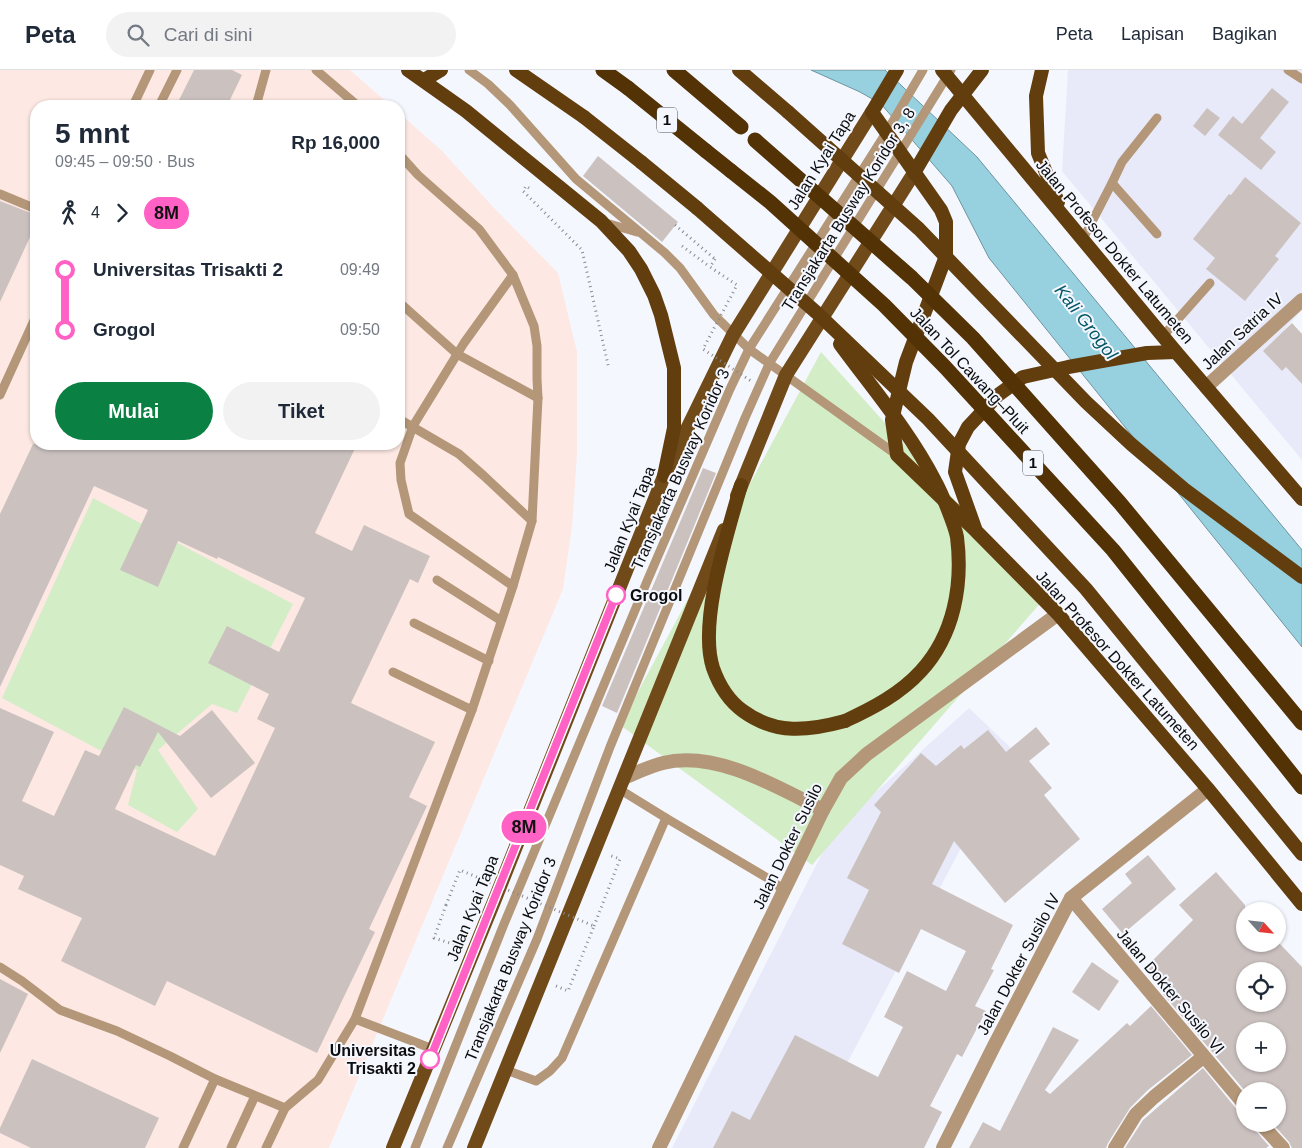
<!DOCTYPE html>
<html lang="id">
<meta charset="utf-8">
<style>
:root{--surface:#fff;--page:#f2f2f3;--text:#1f2937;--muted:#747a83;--line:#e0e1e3;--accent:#0b8043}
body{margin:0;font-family:Helvetica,sans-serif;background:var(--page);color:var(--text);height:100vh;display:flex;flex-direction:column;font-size:19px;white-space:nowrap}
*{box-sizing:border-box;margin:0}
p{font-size:16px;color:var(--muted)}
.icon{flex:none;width:28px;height:28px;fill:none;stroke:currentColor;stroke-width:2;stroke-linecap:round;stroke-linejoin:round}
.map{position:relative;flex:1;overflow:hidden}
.panel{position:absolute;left:30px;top:30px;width:375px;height:350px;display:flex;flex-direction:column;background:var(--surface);border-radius:20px;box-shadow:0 1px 4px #0004}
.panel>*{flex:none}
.badge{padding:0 10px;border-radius:16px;font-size:18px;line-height:32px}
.needle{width:32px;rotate:117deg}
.buttons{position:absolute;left:1236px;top:832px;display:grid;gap:10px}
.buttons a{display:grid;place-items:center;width:50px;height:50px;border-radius:50%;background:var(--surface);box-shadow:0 1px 4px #0004;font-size:25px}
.map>.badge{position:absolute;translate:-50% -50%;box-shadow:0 0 0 2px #fff}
.legs{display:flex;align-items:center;gap:8px;height:55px;padding:0 25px;font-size:16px}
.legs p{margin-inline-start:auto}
.summary{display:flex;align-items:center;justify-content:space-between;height:85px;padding:0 25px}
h1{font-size:28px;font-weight:800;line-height:38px}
.primary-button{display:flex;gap:10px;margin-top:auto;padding:10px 25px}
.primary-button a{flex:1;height:58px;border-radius:30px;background:var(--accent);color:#fff;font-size:20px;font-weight:800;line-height:58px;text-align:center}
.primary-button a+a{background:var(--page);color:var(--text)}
ul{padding:0 25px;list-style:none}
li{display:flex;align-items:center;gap:18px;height:60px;font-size:19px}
li i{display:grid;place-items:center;width:8px;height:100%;margin:0 6px;background:currentColor}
li i::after{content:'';width:12px;height:12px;margin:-6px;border:4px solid;border-radius:50%;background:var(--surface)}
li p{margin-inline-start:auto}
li:first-child i{background:linear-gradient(#0000 50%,currentColor 0)}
li:last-child i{background:linear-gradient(currentColor 50%,#0000 0)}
header{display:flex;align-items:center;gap:30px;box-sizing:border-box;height:70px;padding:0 25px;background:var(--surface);border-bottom:1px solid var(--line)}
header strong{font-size:24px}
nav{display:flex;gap:28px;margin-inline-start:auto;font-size:18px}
.search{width:350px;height:45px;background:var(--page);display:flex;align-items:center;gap:12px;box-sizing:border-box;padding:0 18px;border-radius:28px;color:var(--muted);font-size:19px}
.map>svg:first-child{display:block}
.built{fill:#e8eaf9}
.education{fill:#fde8e3}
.green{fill:#d3edc6}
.water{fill:#97d0df;stroke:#6d95a0}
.building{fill:#cbc2c0;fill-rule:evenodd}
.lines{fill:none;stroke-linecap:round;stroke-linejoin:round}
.path{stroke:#888a8e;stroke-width:3;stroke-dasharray:1 4;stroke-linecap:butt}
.service{stroke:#b49778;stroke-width:9}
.minor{stroke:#b49778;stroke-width:14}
.tertiary{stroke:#b49778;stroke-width:14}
.primary{stroke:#714a19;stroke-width:14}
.trunk{stroke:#623e0f;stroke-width:14}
.motorway{stroke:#533305;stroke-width:15}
.path-bridge{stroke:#888a8e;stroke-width:3;stroke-dasharray:1 4;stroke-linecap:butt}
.trunk-bridge{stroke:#623e0f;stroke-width:14}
.motorway-bridge{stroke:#533305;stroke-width:15}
.line-1-casing{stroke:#fff;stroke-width:11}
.line-1{stroke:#ff61c5;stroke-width:8}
.stop-1-dot{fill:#fff;stroke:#ff61c5;stroke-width:2.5}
.labels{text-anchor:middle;stroke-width:4;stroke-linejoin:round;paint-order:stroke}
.shield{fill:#f5f7fe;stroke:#515256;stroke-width:1}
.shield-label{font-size:15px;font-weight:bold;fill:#0b0c0e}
.street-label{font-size:16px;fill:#0b0c0e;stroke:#f5f7fe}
.stop-label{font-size:16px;font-weight:bold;fill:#0b0c0e;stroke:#f5f7fe;text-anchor:start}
.water-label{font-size:18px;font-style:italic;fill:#075868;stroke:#f5f7fe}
</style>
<header>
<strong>Peta</strong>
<div class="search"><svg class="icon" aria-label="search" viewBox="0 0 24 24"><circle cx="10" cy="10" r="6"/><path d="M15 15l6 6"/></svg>Cari di sini</div>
<nav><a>Peta</a><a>Lapisan</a><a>Bagikan</a></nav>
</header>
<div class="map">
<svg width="1302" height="1078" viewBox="0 0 1302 1078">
<rect width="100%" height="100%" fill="#f5f7fe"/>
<g class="built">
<polygon points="1068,0 1302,0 1302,240 1286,258 1302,277 1302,390 1062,101"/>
<polygon points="969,638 1013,680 802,1078 672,1078 834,760"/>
</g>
<polygon class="education" points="0,0 350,0 391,36 36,36 36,374 399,374 399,43 442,81 496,140 558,203 577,282 577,384 572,456 563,519 329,1078 0,1078"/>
<g class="green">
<polygon points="821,282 1044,529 812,795 620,655"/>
<polygon points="93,428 293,534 237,643 212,634 158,680 198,739 177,762 128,735 137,700 2,628"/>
</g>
<polygon class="water" points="811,0 885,0 977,87 1302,480 1302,577 989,188 952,116 881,34 860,22"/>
<g class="building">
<polygon points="194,0 232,0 242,5 227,36 176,36"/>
<polygon points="1272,18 1289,32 1260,68 1276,82 1261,100 1218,65 1233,46 1242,54"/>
<polygon points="1207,38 1220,48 1205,66 1193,56"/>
<polygon points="598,86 678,152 662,172 583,106"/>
<polygon points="1245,107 1301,153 1275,186 1279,189 1245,231 1206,199 1215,188 1193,169 1229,124 1231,125"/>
<polygon points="0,131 36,145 36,154 0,232"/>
<polygon points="1292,253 1302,264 1302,314 1286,297 1282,301 1263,281"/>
<polygon points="33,374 357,374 315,463 352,481 364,455 430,486 418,513 410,509 351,633 435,672 409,727 427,736 369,859 375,862 317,983 167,911 155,936 61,891 82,848 18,819 24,806 0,795 0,638 54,662 22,731 54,746 85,680 99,686 124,637 180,666 212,640 255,693 211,728 158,662 140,697 136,695 115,739 215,786 275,658 257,649 269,624 208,593 227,556 279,582 305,528 218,487 217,489 178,471 158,517 120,500 148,440 94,416 0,617 0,444"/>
<polygon points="703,398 716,403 617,643 602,636"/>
<polygon points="1036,657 1050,674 1029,691 1052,718 1044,725 1080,769 1005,833 954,771 932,814 1013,855 991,899 994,900 975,936 986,941 962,987 957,984 930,1036 942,1042 924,1078 713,1078 732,1041 750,1050 795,965 878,1007 903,957 884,947 907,901 946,921 966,881 921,859 899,903 842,874 869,820 847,808 881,742 874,735 921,683 936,696 961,675 964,679 988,660 1006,682"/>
<polygon points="1148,785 1176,819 1123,864 1102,839 1132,813 1125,804"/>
<path d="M1216 802 1245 835V874H1280L1302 897V1078H1292L1289 1072 1273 1054H1278V1021H1245L1163 924 1166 922 1144 899 1193 850 1179 835ZM1245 901H1278V934H1245ZM1245 961H1278V994H1245Z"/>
<polygon points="1092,892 1119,911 1099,941 1072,922"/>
<polygon points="0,909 28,924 0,983"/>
<polygon points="1151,936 1192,985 1148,1020 1130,1038 1108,1073 1106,1078 969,1078 983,1052 1000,1061 1053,957 1079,970 1045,1020 1050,1024 1127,953 1130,956"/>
<polygon points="32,989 159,1048 145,1078 31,1078 0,1063 0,1058"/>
<polygon points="1203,998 1238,1041 1245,1044 1245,1054 1252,1054 1255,1060 1269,1076 1266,1078 1125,1078 1143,1050"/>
</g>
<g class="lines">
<g class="path">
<polyline points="529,118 526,116 523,121 582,180 609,299"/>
<polyline points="675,155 715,189"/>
<polyline points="682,176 710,197"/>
<polyline points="446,835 434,868 459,876"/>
<polyline points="594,856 620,789 609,785"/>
<polyline points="556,916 568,921 582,886"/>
</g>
<g class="service">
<polyline points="316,0 358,36"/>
<polyline points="469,0 488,14 510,35 576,109 665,183 680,198 714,245 749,279 897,385"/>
<polyline points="1288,0 1302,9"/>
<polyline points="133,36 150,0"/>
<polyline points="159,36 177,0"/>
<polyline points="256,36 266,0"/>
<polyline points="1112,113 1122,92 1157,48"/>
<polyline points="0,124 36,139"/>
<polyline points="606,153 637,162"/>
<polyline points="1083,169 1112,113 1157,164"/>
<polyline points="399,232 457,284 538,328"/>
<polyline points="1163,266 1210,213"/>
<polyline points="0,325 36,246"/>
<polyline points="399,349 459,384 484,406 532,451"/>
<polyline points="437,510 500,550"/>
<polyline points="513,516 409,444 401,410 400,393 413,356 464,273 513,205"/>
<polyline points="414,553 489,591"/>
<polyline points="393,602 472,640 513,516 532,451 538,328 537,309 537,276 534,256 513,205 479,159 418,105 399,84"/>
<polyline points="666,748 769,809 784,820"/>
<polyline points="0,897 22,911 60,940 117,961 170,986 215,1009 285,1038"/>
<polyline points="355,949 433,979"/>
<polyline points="506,1000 536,1011 550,1001 562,988 666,748 619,719"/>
<polyline points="183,1078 215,1009"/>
<polyline points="231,1078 255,1026"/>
<polyline points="266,1078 285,1038 318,1010 355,949 472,640"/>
<polyline points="415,1078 504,854 648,509 730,319 749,279 886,63 923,0"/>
<polyline points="447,1078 537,869 610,677 745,348 769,294 951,0"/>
</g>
<g class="minor">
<polyline points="1206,317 1302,230"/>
<path d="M624 708C636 703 650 696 663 693 716 680 777 717 823 740"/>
<polyline points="1071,828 1245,1035"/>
<polyline points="1261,1054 1283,1078"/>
<polyline points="943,1078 994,976 1071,828 1208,719"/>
<polyline points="1115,1078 1136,1044 1154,1027 1203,987"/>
</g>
<polyline class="tertiary" points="659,1078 823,740 841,708 867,684 1058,544"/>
<g class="primary">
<polyline points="737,426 786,305 914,103"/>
<polyline points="393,1078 495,829 664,406 733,265 872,42"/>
<polyline points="474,1078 724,460"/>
</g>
<g class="trunk">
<polyline points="408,0 466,41 601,151 629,181 641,199 654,225 661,245 674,298 674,358 664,406"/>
<polyline points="516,0 584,47"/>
<polyline points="739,0 788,42"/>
<polyline points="897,0 872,42 941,140 946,152 946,186 906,292 892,350 897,385 976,461 1058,544 1208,719 1302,834"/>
<polyline points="942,0 1176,282 1302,429"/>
<polyline points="1042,0 1036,26 1038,83 1058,132"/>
<polyline points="424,10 441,0"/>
<polyline points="641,92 697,138"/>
<polyline points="914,103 951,40 982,0"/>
<path d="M741 415C728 462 698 552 713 598 719 615 729 631 743 641 776 665 808 661 845 651"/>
<polyline points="975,458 955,402 959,374 968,357 998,325 1023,307 1068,297 1147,283 1176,282"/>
</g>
<g class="motorway">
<polyline points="603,0 628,18"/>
<polyline points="706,81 731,101"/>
</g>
<g class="path-bridge">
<polyline points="715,189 710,197 737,215 703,279 751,311"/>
<polyline points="446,835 460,800 594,856 582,886"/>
</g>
<g class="trunk-bridge">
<polyline points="788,42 919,159 1086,332 1131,374 1184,419 1302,507"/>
<polyline points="584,47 641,92"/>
<polyline points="697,138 817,243 928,349 1086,519 1302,784"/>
<path d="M840 274C873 319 910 362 935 411 941 421 955 456 957 467 963 515 954 565 921 601 900 624 873 638 845 651"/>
</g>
<g class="motorway-bridge">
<polyline points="674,0 741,57"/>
<polyline points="628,18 706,81"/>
<polyline points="755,70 912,208 973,268 1120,433 1302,653"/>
<polyline points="731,101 770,132 884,235 945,297 1113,480 1302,717"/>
</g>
</g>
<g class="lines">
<defs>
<polyline id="line-1" points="430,989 616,525"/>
</defs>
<use href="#line-1" class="line-1-casing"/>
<use href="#line-1" class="line-1"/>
</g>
<g class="stop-1-dot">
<circle cx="616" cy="525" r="9"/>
<circle cx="430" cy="989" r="9"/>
</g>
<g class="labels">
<g class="shield">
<rect x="657" y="37.5" width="20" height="25" rx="4"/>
<rect x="1023" y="380.5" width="20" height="25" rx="4"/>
</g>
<g class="shield-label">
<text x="667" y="55">1</text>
<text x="1033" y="398">1</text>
</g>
<g class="street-label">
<text transform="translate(821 90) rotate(-58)" y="6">Jalan Kyai Tapa</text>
<text transform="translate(848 139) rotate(-58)" y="6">Transjakarta Busway Koridor 3, 8</text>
<text transform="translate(1115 181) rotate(50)" y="6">Jalan Profesor Dokter Latumeten</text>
<text transform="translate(1242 261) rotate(-43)" y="6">Jalan Satria IV</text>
<text transform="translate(970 300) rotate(47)" y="6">Jalan Tol Cawang–Pluit</text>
<text transform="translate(680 399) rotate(-66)" y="6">Transjakarta Busway Koridor 3</text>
<text transform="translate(629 449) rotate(-68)" y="6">Jalan Kyai Tapa</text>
<text transform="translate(1118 590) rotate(48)" y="6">Jalan Profesor Dokter Latumeten</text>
<text transform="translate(787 776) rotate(-64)" y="6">Jalan Dokter Susilo</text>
<text transform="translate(472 838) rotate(-68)" y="6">Jalan Kyai Tapa</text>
<text transform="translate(510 889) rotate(-68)" y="6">Transjakarta Busway Koridor 3</text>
<text transform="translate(1018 894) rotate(-62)" y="6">Jalan Dokter Susilo IV</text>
<text transform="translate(1171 921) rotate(50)" y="6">Jalan Dokter Susilo VI</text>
</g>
<g class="stop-label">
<text x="630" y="531">Grogol</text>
<text x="416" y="986" text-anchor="end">Universitas<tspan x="416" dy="18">Trisakti 2</tspan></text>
</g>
<g class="water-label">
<text transform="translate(1086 252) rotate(52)" y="6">Kali Grogol</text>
</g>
</g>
</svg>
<div class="buttons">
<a><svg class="needle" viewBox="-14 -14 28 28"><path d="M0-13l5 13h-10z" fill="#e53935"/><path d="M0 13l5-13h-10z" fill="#747a83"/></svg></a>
<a><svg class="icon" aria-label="locate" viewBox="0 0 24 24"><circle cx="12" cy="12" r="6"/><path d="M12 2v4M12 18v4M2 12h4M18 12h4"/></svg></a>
<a>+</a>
<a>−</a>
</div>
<b class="badge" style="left:524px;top:757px;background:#ff61c5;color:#111">8M</b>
<section class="panel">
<div class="summary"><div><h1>5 mnt</h1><p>09:45 – 09:50 · Bus</p></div><b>Rp 16,000</b></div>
<div class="legs"><svg class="icon" aria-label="walk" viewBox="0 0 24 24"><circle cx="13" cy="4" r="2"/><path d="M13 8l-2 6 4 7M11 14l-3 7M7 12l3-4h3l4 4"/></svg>4<svg class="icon" aria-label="forward" viewBox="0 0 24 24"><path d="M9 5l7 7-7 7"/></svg><b class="badge" style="background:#ff61c5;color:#111">8M</b></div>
<ul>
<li><i style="color:#ff61c5"></i><b>Universitas Trisakti 2</b><p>09:49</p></li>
<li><i style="color:#ff61c5"></i><b>Grogol</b><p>09:50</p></li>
</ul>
<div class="primary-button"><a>Mulai</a><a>Tiket</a></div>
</section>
</div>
